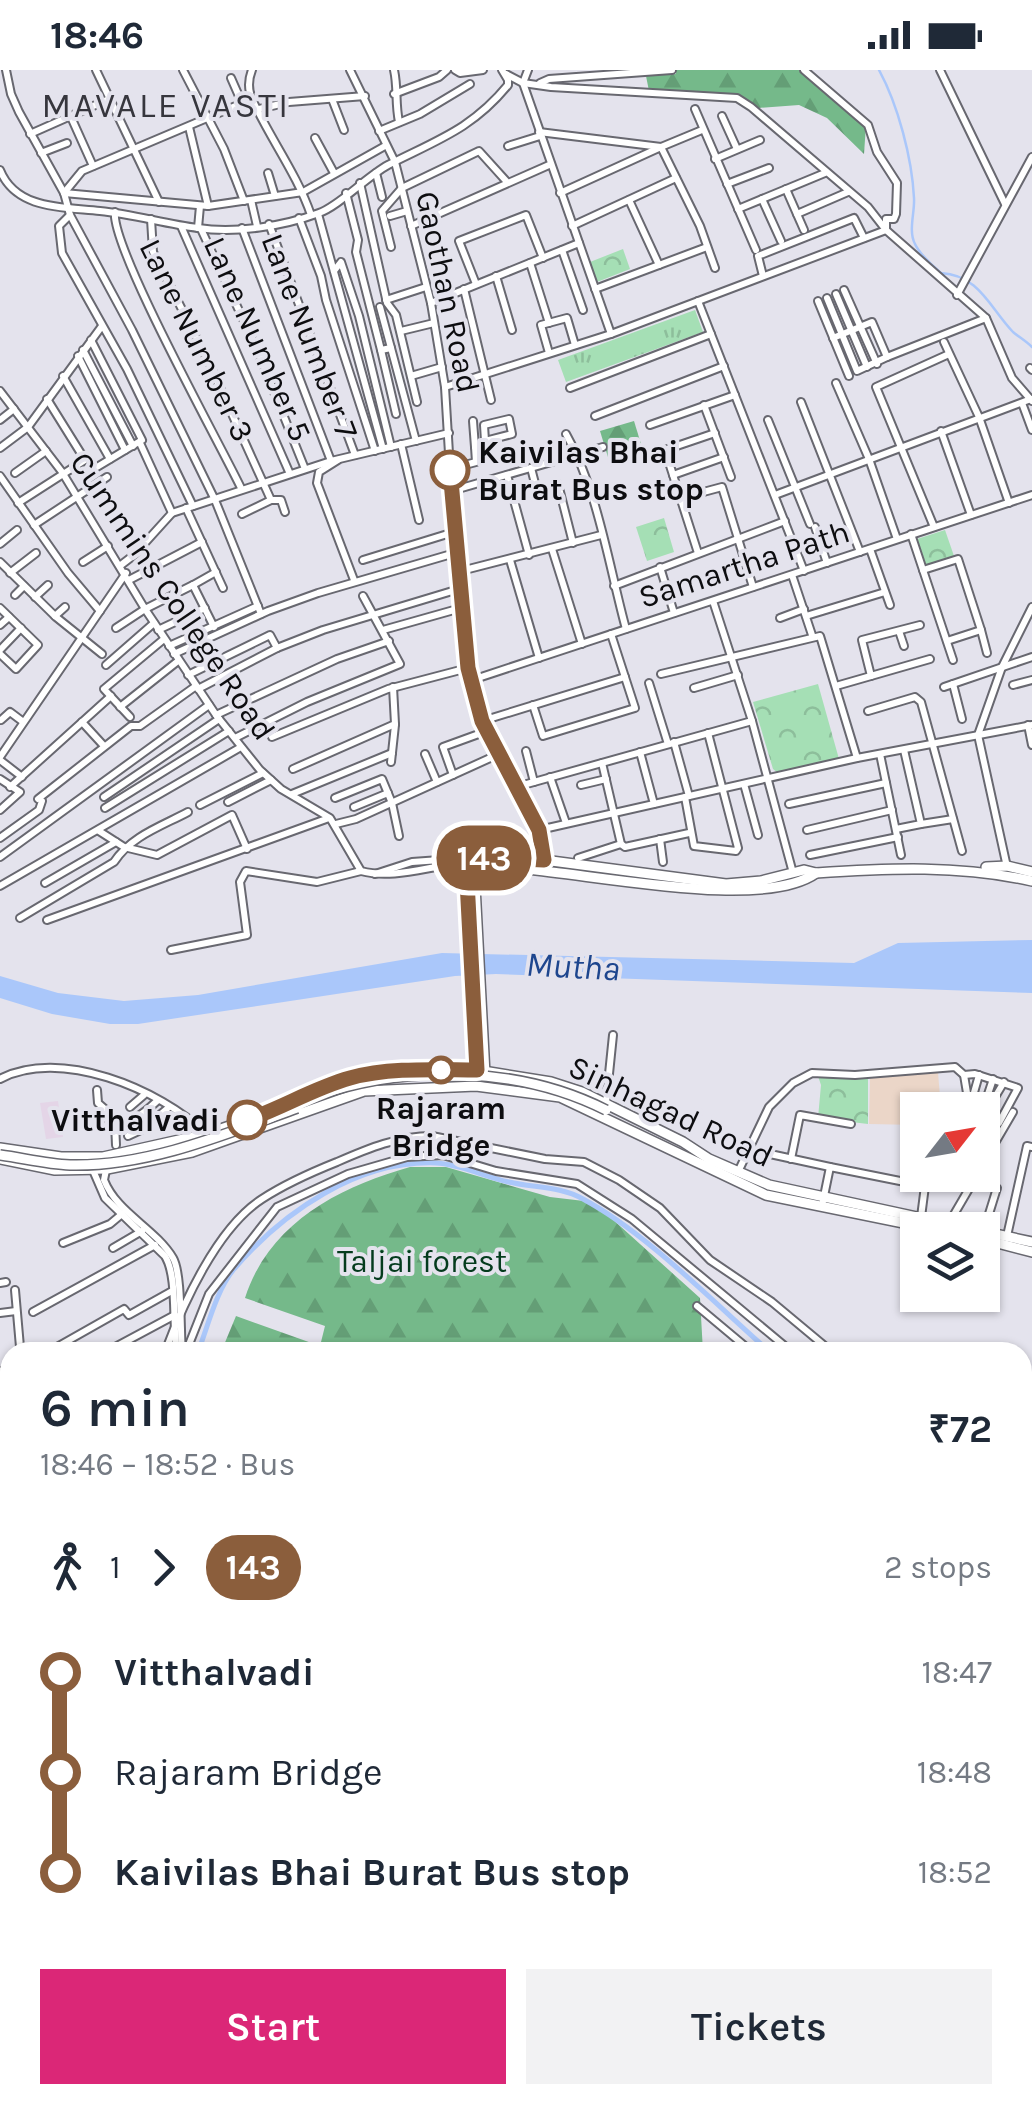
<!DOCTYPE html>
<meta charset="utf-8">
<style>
:root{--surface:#fff;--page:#f2f2f3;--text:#1f2937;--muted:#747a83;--accent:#db2777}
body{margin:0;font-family:Karla,sans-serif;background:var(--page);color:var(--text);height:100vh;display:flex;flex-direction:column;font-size:38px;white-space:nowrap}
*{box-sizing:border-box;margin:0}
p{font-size:32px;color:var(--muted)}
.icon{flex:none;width:55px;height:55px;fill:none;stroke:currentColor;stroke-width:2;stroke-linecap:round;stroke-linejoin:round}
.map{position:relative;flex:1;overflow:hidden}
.panel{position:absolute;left:0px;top:1272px;width:1032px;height:762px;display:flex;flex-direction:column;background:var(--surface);border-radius:30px 30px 0 0;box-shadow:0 2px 8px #0004}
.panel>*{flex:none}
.badge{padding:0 20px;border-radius:32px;font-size:35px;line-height:65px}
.needle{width:65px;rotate:59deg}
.tools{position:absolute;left:900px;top:1022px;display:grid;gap:20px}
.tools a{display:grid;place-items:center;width:100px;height:100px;border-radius:0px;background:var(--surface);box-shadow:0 2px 8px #0004;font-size:50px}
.map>.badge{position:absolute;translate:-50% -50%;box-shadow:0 0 0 5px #fff}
.legs{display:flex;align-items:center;gap:15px;height:110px;padding:0 40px;font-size:32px}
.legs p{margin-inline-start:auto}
.summary{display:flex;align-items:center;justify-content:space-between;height:170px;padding:0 40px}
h1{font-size:55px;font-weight:600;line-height:75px}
.action{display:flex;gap:20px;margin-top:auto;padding:20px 40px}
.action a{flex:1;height:115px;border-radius:0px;background:var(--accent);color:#fff;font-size:40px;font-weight:600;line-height:115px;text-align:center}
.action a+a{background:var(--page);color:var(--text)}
ul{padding:0 40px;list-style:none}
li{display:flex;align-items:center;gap:35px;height:100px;font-size:38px}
li i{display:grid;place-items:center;width:15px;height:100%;margin:0 12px;background:currentColor}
li i::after{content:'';width:25px;height:25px;margin:-12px;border:8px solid;border-radius:50%;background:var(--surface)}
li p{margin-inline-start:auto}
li:first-child i{background:linear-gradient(#0000 50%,currentColor 0)}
li:last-child i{background:linear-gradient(currentColor 50%,#0000 0)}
.status{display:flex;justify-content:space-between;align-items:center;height:70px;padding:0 50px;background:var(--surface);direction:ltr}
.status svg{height:28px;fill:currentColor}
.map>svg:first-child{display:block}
.commercial{fill:#e4d5e7}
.education{fill:#ebd6c8}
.grass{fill:url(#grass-tufts)}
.forest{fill:url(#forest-firs)}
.park{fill:url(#park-crowns)}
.water{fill:#aac7fa}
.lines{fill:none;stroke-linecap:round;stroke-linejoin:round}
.stream{stroke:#aac7fa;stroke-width:2.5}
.canal{stroke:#aac7fa;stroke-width:5}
.minor-casing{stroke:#686870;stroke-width:10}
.major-casing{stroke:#686870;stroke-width:12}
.minor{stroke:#fff;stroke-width:6}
.major{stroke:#fff;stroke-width:9}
.major-bridge-casing{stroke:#686870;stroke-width:12;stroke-linecap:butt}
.major-bridge{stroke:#fff;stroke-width:9}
.line-1-casing{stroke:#fff;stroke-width:22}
.line-1{stroke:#8b5e3c;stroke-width:15}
.stop-1-dot{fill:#fff;stroke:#8b5e3c;stroke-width:5}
.labels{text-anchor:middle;stroke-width:8;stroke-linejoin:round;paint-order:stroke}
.street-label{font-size:32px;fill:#0d0d10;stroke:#e4e3ed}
.stop-label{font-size:32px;font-weight:bold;fill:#0d0d10;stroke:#e4e3ed;text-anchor:start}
.park-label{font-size:32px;fill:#043b1d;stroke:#e4e3ed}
.neighbourhood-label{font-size:35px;letter-spacing:2.5px;fill:#36363d;stroke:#e4e3ed}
.water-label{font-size:35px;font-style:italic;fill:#1e468e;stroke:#e4e3ed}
</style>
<div class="status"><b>18:46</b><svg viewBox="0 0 49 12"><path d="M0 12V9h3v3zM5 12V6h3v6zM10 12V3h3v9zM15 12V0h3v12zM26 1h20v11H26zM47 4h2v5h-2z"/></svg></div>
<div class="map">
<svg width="1032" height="2033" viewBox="0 0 1032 2033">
<defs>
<pattern id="grass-tufts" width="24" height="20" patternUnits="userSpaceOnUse" patternTransform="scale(2.5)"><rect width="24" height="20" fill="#a5dfb5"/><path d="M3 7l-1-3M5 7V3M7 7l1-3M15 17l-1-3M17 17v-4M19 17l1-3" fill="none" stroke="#8dbe9b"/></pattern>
<pattern id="forest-firs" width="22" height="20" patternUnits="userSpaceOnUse" patternTransform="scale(2.5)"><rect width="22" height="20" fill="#75b98a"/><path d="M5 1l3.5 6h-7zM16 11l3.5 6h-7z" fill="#649e76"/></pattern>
<pattern id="park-crowns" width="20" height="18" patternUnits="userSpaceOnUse" patternTransform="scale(2.5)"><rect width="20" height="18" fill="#a5dfb5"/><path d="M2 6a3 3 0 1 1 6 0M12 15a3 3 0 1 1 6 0" fill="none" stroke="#8dbe9b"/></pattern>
</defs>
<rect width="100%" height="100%" fill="#e4e3ed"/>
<polygon class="commercial" points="58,1031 63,1067 46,1069 40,1033"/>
<polygon class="education" points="938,1002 941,1040 918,1040 917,1055 869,1054 870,1008"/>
<polygon class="grass" points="695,240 703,262 566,312 558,290"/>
<g class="forest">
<polygon points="676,0 799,0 866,55 864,84 827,48 799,35 758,38 737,26 649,21 646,6 676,4"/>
<polygon points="634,351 645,387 611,397 600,361"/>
<path d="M410 1097H446L550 1127 584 1131 610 1147 700 1228 703 1282H221L236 1246 320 1276 325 1256 245 1228C269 1153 339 1117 410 1097Z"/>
<polygon points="10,1710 10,2025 900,2025 890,2033 0,2033 0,1713"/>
<polygon points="1032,1731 1032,1825 1023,1824 1022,1733"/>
</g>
<g class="park">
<polygon points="623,179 630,199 597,212 590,192"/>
<polygon points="664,448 674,482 647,491 636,457"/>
<polygon points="945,460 954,486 926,495 917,469"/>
<polygon points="818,614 839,689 778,703 773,699 753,632"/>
<polygon points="818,1006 868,1007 868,1054 818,1048 821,1015"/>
<polygon points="1032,1322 1032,1492 1023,1493 1023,1353"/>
</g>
<polygon class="water" points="1032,870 1032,923 496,904 455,906 138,954 110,954 52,944 0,928 0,906 58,923 124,931 198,925 442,883 854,893 898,873"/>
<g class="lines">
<path class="stream" d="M879 0C898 35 912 88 914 128 915 142 908 161 915 174 920 185 932 195 941 203 979 205 990 238 1013 262 1019 267 1026 271 1032 277"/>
<g class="canal">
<path d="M198 1282C208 1256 216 1221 234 1199 283 1142 358 1090 436 1093 460 1094 485 1107 509 1112 534 1118 560 1116 583 1129 648 1164 714 1233 770 1282"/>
<polyline points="1022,1539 1032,1538"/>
<polyline points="0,1575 10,1574"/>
</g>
<defs>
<g id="minor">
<polyline points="6,0 11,24 19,42 64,123 70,145 132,260 215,430 261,544"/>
<polyline points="96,0 159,132"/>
<polyline points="183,0 224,79 244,131"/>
<path d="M252 0C248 10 248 21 253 31 271 70 297 104 311 145"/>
<polyline points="350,0 395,92 431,233 445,317 455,483 468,598 482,651 539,760 543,799"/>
<path d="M394 0C398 18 395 33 399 52"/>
<polyline points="455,0 460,3 483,0"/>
<polyline points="528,0 523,13 611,264"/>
<polyline points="940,0 1005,134"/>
<polyline points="506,4 523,13 551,17 737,28 751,37 868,137 886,160 986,248 1012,308 1032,331"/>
<polyline points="231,8 242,33"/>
<polyline points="540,13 549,9 672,0"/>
<polyline points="394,24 439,7 447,0"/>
<polyline points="332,29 344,60"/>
<polyline points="259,39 289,32 365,26"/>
<polyline points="695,39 756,180"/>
<polyline points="722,46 737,79"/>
<polyline points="71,47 93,96"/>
<polyline points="189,57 208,136"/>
<polyline points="379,61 420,44 470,14"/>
<polyline points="539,62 661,77 702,60"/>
<polyline points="30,64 109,29"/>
<polyline points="315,68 334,103"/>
<polyline points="508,76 540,66"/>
<polyline points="41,83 67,73"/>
<polyline points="715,89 760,70"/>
<path d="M0 100C16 140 64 137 100 141 133 144 165 154 198 158 235 164 284 156 319 143 339 136 366 107 388 95 437 70 472 59 508 15V10L502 0"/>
<polyline points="268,103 275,126"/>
<polyline points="376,103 382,127"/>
<polyline points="360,113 387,233 396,245 417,332"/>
<polyline points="727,114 769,98"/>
<polyline points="786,119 804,160"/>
<polyline points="64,123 208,136 303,122 385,76"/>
<polyline points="64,123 82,101 252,29"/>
<polyline points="346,123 358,170 356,182 381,280 391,278"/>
<polyline points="560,123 661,77 700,156 715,198"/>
<polyline points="762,129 781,171"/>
<polyline points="251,130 257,156"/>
<polyline points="629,130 659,195"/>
<polyline points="738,139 825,103"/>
<path d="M115 142C110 176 220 374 241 418"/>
<polyline points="318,144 383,379"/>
<polyline points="797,144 848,122"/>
<polyline points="70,145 59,156 62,183 127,299 193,436"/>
<polyline points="390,146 407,141"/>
<polyline points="299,148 321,206 326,230 375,381"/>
<polyline points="151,149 153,182 208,291 271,430 281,430 285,442"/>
<polyline points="269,154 355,385"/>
<polyline points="181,156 290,404"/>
<polyline points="411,156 549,95"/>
<polyline points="572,156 676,108"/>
<polyline points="198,158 200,136"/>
<polyline points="242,158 331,391"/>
<polyline points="201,159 256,277 305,399"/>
<polyline points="391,177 382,141 402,118 479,81 507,112"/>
<polyline points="562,180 583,240"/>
<polyline points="530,193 549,253"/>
<polyline points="334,201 341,192 359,246 391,377"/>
<polyline points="496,206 512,260"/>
<polyline points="763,206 758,186 854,148 864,168"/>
<polyline points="476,214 459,171 526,145 543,188"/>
<polyline points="464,219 491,330"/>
<polyline points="595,219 707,177"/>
<polyline points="844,220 877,294"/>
<polyline points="836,224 867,297"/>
<polyline points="957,225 1032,87"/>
<polyline points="827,228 857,301 887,287"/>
<polyline points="386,230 426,217"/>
<polyline points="698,231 804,501"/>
<polyline points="818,231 849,306"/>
<polyline points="431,233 579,173"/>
<polyline points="380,237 416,371"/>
<polyline points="401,261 434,253"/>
<polyline points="833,268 872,252 887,287 986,248"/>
<polyline points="91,270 142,370 97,397"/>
<polyline points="944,272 979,347 1009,433"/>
<polyline points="83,280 133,376"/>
<polyline points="381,280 396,344"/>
<polyline points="549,283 541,255 567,248 575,275"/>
<polyline points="78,286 125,380"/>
<polyline points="1030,298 1032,300"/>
<polyline points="63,306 110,389"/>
<polyline points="411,306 442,297"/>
<polyline points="836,313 869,389 897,469"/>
<polyline points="445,317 611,264 886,160 886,149 894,149 896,144 897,113 877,82 868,55 804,0"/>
<polyline points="570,318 711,264"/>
<path d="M0 321 62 402 145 539 216 645 260 700 281 719 330 748 361 801C395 810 431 795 466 793"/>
<polyline points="801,332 860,482"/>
<polyline points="1022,333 1032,360"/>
<polyline points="704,335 731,407"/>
<polyline points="595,346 724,296"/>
<polyline points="0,350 14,339"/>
<polyline points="768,350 810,454"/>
<polyline points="473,351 475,377"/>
<polyline points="650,355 735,325"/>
<polyline points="941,361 971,445"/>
<path d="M566 364C598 420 609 497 626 559"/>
<polyline points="140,373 172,443"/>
<polyline points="401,374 419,450"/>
<polyline points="0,378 28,357 102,256"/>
<polyline points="338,390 319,402 317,413 354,510"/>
<polyline points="531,398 537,421"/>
<polyline points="450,399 476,392 475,377 485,371 484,355 509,349 512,364 485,371"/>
<polyline points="15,403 46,381"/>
<polyline points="507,405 529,485"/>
<polyline points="673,405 724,387"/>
<polyline points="0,406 68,503 100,541"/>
<polyline points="558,414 573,473"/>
<polyline points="451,421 603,377"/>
<polyline points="775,425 1031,329"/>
<polyline points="681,428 722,417 753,517"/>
<polyline points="18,433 85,390 47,329"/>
<polyline points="186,438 223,518"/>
<polyline points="242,444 271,430"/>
<polyline points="34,455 107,407"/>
<polyline points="815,457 827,493"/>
<polyline points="934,457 876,317 949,284"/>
<polyline points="911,464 953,590"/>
<polyline points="0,474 17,460"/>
<polyline points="552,479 582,574"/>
<polyline points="870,479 890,535"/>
<polyline points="698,483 665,380 715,363"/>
<polyline points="363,490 454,462"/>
<polyline points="510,490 539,588"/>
<polyline points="0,492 56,547 102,584"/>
<polyline points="83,492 108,476"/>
<polyline points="121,495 134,485 172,443 331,391 449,363"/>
<polyline points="660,497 674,543"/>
<polyline points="923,500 958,489 981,560 947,571"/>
<polyline points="457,502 601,465"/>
<polyline points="10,503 36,483"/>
<polyline points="792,505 812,565"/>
<polyline points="129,510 202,472"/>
<polyline points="614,516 785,451"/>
<polyline points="15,525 24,516"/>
<polyline points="35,527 48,515"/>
<polyline points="713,531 752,651 793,803"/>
<polyline points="0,538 38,575 16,599 0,584"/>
<polyline points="55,546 65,537"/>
<polyline points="806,546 885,522"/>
<polyline points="780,548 804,539"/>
<polyline points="0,555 9,547"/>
<polyline points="214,557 193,515 216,502"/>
<polyline points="116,558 145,539 193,515"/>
<polyline points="158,560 205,538"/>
<polyline points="383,560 461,538"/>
<polyline points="981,560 987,583"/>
<polyline points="899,561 904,576"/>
<polyline points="169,576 258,536"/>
<polyline points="0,580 21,558"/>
<polyline points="174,584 268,541 318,523 455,483"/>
<polyline points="106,595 154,553"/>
<polyline points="661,604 820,566 857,688"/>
<polyline points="188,605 270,565 277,578"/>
<polyline points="871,606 862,570 920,555"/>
<polyline points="472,610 1032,425"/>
<polyline points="649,613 668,674"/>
<polyline points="953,614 962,649"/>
<polyline points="1013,615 1032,610"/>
<polyline points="836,616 930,589"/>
<polyline points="944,617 1032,587"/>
<polyline points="694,618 738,605"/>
<polyline points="198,619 277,578 323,560 459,519"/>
<polyline points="533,635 543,666 635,638 611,564"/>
<polyline points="120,637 178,591"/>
<polyline points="868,641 915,627 921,632 962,781"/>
<polyline points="216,645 337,589 389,571"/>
<polyline points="130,647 104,619 164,569"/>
<polyline points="1,650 10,642 22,651"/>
<polyline points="482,651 625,607"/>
<polyline points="82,652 104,676"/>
<polyline points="1028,655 1032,675"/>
<polyline points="272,667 388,619 468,598"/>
<polyline points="235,668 307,632 400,594 363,526"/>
<polyline points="674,672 689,726"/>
<polyline points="526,681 534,712"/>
<polyline points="640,682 654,734"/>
<polyline points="425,684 437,712"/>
<polyline points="880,684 901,785"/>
<polyline points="0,687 126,503"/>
<polyline points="0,690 22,707"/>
<polyline points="391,692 395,655"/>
<polyline points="602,693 621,774 625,777 689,763"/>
<polyline points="293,699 395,654 393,617"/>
<polyline points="453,705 443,677 487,661"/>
<polyline points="550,707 566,753"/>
<polyline points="0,709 20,722 0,740"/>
<polyline points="744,714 758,765"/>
<polyline points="581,715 606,709"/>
<polyline points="10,717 111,626"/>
<polyline points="516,717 752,651"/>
<polyline points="292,724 392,683"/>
<polyline points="104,727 219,649"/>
<polyline points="685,727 694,776 736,781 738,778 708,663"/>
<polyline points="335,728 382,709 392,733 399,766"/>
<polyline points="38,729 131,656 140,656 196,616"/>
<polyline points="228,732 271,710"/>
<polyline points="789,734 886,713"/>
<polyline points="200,735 263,703"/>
<polyline points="354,737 388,723"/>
<polyline points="105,738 229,661"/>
<polyline points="336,754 356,749 499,684"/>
<polyline points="921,754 953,749"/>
<polyline points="896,759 921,754 904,680"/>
<polyline points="539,760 857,688 1032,655"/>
<polyline points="807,760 892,740"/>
<polyline points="99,761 124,777 157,785 232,745 247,779"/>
<polyline points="0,768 39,740 42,731"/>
<polyline points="660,769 663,792"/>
<polyline points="810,785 898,767"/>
<polyline points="0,787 209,635"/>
<polyline points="578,788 621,774"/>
<polyline points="1007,797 978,665 1002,597 1032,537"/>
<polyline points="375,804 412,792 468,788"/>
<polyline points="45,813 116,772"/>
<polyline points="0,816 241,677"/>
<path d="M20 848 114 792C131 766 162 756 188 742"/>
<polyline points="47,850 329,748"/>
<polyline points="171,880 247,865 240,812 246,801 317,812 361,801"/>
<polyline points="964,1005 975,1004 1018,1018 999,1053 982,1051"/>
<path d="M0 1009C59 977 160 1019 205 1063"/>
<polyline points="993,1009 985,1033 989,1037 1004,1012"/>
<path d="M97 1020 98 1033 106 1040 110 1053C131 1054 142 1045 157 1031"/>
<polyline points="606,1033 613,965"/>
<polyline points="130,1037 144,1025"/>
<polyline points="969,1040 979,1005"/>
<polyline points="115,1053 116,1075"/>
<polyline points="128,1066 143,1059 168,1038"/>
<polyline points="770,1084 830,1097"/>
<polyline points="791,1089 800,1045 851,1054"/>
<polyline points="982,1095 1013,1042"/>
<path d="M92 1098 105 1128 165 1186C178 1207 172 1255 177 1282"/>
<path d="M106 1100 104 1110C117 1143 155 1158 173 1188 182 1203 180 1261 182 1282"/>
<polyline points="738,1102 769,1037 793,1013 812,1003 855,1005 955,997 964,1005 967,1023 964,1040"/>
<polyline points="822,1136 830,1097 925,1116"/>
<polyline points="921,1147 925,1116 931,1105"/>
<polyline points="949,1153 977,1105"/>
<polyline points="984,1160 997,1118"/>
<polyline points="1007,1166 1027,1076 1032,1077"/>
<polyline points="63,1173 110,1154 122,1144"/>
<polyline points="113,1178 142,1161"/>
<polyline points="0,1213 6,1212"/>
<polyline points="15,1220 20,1277"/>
<polyline points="697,1236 752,1282"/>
<polyline points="33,1242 155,1175"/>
<polyline points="0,1243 16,1241"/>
<polyline points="48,1282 124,1239 129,1245 172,1221"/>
<polyline points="106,1282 175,1245"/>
<path d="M165 1282C183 1234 217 1158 262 1129 285 1114 312 1102 337 1092 369 1078 398 1066 432 1066L545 1089 584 1092 619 1110 660 1138 710 1190 772 1232 832 1282"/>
<polyline points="186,1282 209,1224 277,1137 348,1104 407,1087 443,1085 496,1101 577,1114 632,1149 792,1282"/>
<polyline points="0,1301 10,1299"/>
<polyline points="0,1322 10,1320"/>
<polyline points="0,1363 10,1360"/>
<polyline points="0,1405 10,1402"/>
<polyline points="0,1498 10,1498"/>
<polyline points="1022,1511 1032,1511"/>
<polyline points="0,1523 10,1523"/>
<polyline points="1022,1524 1032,1523"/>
<polyline points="1022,1547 1032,1549"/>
<polyline points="1022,1552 1032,1571"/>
<polyline points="0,1593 10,1592"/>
<polyline points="1022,1635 1032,1644"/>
<polyline points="0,1655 10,1655"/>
<polyline points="1022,1674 1029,1683"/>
<polyline points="0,1690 4,1697 0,1704"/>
<polyline points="1022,1847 1032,1849"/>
<polyline points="1022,1915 1032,1923"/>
<polyline points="1023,1965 1032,1980"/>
<polyline points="1022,2004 1032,1999"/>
<polyline points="672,2025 672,2033"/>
<polyline points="964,2025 972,2033"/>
<polyline points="184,2033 184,2025"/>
<polyline points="378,2033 389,2025"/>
<polyline points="737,2033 741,2025"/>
<polyline points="984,2033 995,2025"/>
</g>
<g id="major">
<path d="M476 789 544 790 726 814 761 811 804 800 816 803C890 798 960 795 1032 811"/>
<polyline points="467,795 477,1002"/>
<path d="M475 796C557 794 755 846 816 803"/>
<polyline points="474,797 485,1004"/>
<polyline points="986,797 1007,796 1032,802"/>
<polyline points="0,1078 61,1087 103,1087 206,1064 285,1037 315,1020 353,1007 404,1001 477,1000 551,1012 582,1022 683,1072 709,1089 769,1115 1032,1172"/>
<polyline points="0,1089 55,1100 107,1099 192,1082 364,1021 476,1016 560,1027 766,1125 938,1160"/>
<polyline points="982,1169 1032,1182"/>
</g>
</defs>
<use href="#minor" class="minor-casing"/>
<use href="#major" class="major-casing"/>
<use href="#minor" class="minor"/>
<use href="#major" class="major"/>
<defs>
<g id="major-bridge">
<path d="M315 1026C406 994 519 996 606 1040"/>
<path d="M0 1085C23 1088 46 1094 70 1095 147 1097 226 1064 297 1038"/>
</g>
</defs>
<use href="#major-bridge" class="major-bridge-casing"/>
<use href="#major-bridge" class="major-bridge"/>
</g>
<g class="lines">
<defs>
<path id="line-1" d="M247 1050C282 1038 314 1018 350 1008 390 997 436 1000 477 1000L466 792 471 787 544 790 539 760 482 651 468 598 450 400"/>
</defs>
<use href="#line-1" class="line-1-casing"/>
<use href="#line-1" class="line-1"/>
</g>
<g class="stop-1-dot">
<circle cx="450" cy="400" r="18"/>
<circle cx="441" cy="1000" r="12"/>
<circle cx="247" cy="1050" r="18"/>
</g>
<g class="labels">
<g class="street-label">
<text transform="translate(448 222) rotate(78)" y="11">Gaothan Road</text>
<text transform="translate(310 266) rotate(69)" y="11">Lane Number 7</text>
<text transform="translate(258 269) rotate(66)" y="11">Lane Number 5</text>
<text transform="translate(197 270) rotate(64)" y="11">Lane Number 3</text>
<text transform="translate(744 494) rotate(-18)" y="11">Samartha Path</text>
<text transform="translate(173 526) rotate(56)" y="11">Cummins College Road</text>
<text transform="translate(671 1041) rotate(25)" y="11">Sinhagad Road</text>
</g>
<g class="stop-label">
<text x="478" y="393">Kaivilas Bhai<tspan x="478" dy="37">Burat Bus stop</tspan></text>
<text x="441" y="1049" text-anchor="middle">Rajaram<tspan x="441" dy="37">Bridge</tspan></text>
<text x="220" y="1061" text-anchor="end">Vitthalvadi</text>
</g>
<g class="park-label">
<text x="422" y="1202">Taljai forest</text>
</g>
<g class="neighbourhood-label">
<text x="166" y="47">MAVALE VASTI</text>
</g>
<g class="water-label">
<text transform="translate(573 896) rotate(3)" y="12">Mutha</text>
</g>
</g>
</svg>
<div class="tools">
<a><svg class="needle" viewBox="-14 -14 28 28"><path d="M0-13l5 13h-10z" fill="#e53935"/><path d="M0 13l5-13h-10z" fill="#747a83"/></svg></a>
<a><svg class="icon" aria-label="layers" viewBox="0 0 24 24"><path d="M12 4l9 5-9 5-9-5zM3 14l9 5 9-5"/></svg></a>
</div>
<b class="badge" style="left:484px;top:788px;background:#8b5e3c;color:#fff">143</b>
<section class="panel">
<div class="summary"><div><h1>6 min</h1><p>18:46 – 18:52 · Bus</p></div><b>₹72</b></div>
<div class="legs"><svg class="icon" aria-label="walk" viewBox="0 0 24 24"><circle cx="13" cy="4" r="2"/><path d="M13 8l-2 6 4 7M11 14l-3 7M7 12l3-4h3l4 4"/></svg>1<svg class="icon" aria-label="forward" viewBox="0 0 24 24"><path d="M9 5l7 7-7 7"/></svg><b class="badge" style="background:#8b5e3c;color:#fff">143</b><p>2 stops</p></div>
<ul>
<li><i style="color:#8b5e3c"></i><b>Vitthalvadi</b><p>18:47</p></li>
<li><i style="color:#8b5e3c"></i><span>Rajaram Bridge</span><p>18:48</p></li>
<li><i style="color:#8b5e3c"></i><b>Kaivilas Bhai Burat Bus stop</b><p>18:52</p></li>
</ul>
<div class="action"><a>Start</a><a>Tickets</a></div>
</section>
</div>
